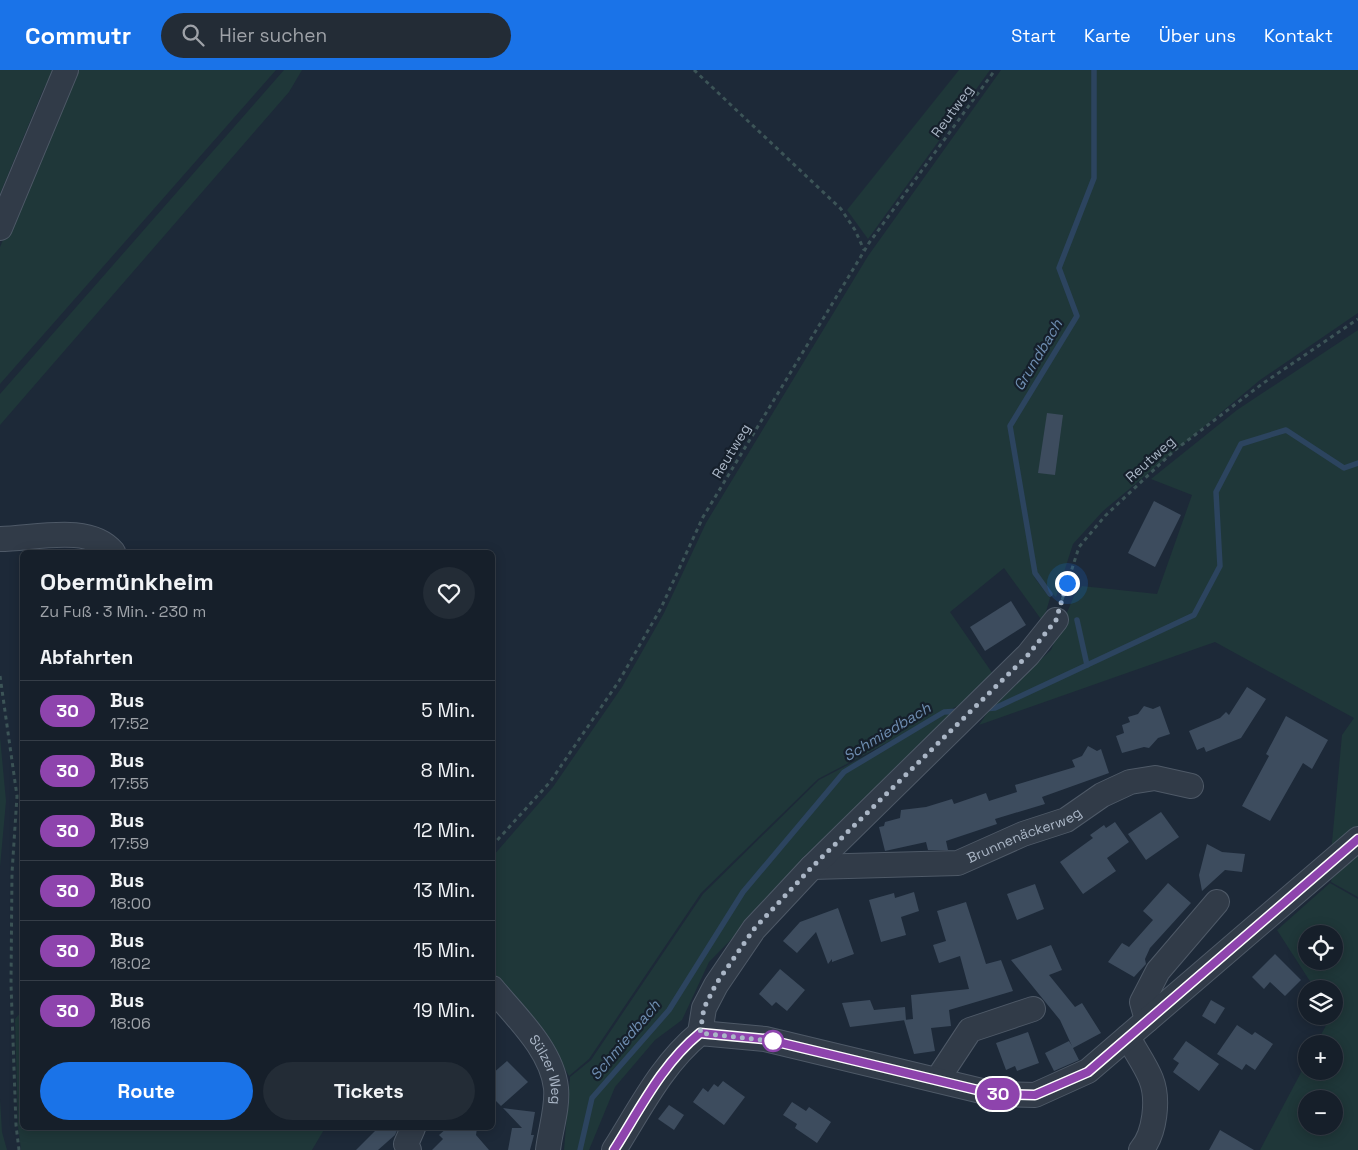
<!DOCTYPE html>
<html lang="de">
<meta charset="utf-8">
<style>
:root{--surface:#161f2a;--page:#232c36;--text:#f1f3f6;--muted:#9ea2a8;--line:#353d47;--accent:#1a73e8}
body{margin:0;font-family:"Space Grotesk",sans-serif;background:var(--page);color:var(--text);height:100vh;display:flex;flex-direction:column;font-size:19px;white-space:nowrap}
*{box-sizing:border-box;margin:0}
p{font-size:16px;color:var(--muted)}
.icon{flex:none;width:28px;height:28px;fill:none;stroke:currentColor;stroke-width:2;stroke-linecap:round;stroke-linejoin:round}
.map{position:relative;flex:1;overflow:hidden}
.sheet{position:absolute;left:20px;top:480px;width:475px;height:580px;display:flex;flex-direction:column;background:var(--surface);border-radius:8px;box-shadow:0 2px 12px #0003,0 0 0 1px var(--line)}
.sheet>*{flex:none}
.badge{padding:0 10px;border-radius:16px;font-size:18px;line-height:32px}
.controls{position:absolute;left:1298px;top:855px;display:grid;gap:10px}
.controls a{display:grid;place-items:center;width:45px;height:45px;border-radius:50%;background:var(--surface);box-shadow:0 2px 12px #0003,0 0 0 1px var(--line);font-size:25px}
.you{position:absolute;width:25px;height:25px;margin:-12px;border:4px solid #fff;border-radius:50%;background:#1a73e8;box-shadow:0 0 0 8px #1a73e833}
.map>.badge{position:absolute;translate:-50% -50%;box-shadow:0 0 0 2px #fff}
h2{padding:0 20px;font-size:19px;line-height:45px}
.round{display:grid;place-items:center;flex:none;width:52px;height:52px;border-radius:26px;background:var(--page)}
.overview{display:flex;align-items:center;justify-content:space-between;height:85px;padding:0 20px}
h1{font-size:24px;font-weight:800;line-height:38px}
.cta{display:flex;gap:10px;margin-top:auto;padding:10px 20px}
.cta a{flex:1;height:58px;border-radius:30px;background:var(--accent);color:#fff;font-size:20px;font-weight:800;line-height:58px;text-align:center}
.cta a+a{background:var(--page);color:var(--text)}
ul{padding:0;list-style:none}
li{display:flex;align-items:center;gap:15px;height:60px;padding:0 20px;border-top:1px solid var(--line)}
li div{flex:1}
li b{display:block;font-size:19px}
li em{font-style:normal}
li .badge{min-width:55px;font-weight:700;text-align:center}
header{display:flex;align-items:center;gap:30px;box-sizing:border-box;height:70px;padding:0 25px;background:var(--accent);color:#fff}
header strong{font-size:24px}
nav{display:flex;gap:28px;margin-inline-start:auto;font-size:18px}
.search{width:350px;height:45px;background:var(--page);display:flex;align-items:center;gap:12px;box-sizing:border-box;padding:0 18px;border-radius:28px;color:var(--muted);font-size:19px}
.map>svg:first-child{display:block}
.green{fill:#1f3739;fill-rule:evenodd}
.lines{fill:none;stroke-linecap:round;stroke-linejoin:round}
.stream{stroke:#2c445f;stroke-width:5.5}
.building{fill:#3d4c5e}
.minor-casing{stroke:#4e5967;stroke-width:26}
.path{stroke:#3c5457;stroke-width:3;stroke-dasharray:4 4;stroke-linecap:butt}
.minor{stroke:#313b48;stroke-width:24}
.line-casing{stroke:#fff;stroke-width:11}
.line{stroke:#8e44ad;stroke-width:8}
.walk{stroke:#aab6c6;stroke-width:5;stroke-dasharray:0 9}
.stop-dot{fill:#fff;stroke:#8e44ad;stroke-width:2.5}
.labels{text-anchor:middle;stroke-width:4.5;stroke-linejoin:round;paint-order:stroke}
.street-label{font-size:14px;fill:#aab6c6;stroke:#16202c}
.water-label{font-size:15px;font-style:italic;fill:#6f8eb2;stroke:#16202c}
</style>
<header>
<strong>Commutr</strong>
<div class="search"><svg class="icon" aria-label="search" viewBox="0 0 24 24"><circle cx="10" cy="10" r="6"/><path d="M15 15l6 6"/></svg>Hier suchen</div>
<nav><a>Start</a><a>Karte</a><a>Über uns</a><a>Kontakt</a></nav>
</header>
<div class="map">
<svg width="1358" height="1080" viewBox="0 0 1358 1080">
<rect width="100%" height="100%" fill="#1d2938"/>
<g class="green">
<polygon points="0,0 54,0 43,20 0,124"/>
<polygon points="74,0 276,0 0,314 0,177"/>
<polygon points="284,0 302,0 289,22 0,355 0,324"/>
<polygon points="959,0 990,0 868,169 847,140"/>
<polygon points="1001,0 1358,0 1358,243 1260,310 1103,441 1073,474 1056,527 1034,507 1050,528 1043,552 1004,498 950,542 993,604 963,633 818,709 701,823 589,989 569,1006 552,976 493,902 493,786 553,717 622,617 664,543 706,453 868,186"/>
<polygon points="1358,260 1358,759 1331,783 1342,665 1354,648 1215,572 979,655 994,633 1051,580 1074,526 1082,516 1157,524 1192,425 1151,409 1237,340"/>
<polygon points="964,634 709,892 682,950 655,970 615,1017 589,1080 564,1080 570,1007 591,990 703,824 819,710"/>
<polygon points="0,667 6,731 0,797"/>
<polygon points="1358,781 1358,827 1331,812 1333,803"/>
<path d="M1330 813 1358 829V1080H1260L1306 993V1001H1334V974H1316L1331 946H1334V919H1315L1277 860ZM1306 864H1334V891H1306ZM1306 1029H1334V1056H1306Z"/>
<polygon points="22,941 22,1058 325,1058 312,1080 21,1080 18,1056 15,949"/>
<polygon points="0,1029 2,1062 7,1080 0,1080"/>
</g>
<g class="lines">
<g class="stream">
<polyline points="1050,524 1035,503 1010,356 1077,246 1059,198 1094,108 1094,0"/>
<polyline points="1077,550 1087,595"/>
<polyline points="984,639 995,638 1194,545 1220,496 1216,422 1241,374 1286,360 1344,398 1358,393"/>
<polyline points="580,1080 592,1028 669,940 743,822 844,702 944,642 960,641"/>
</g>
</g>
<g class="building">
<polygon points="1047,343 1063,345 1055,405 1038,403"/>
<polygon points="1154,431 1181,445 1155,497 1128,483"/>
<polygon points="1011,531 1026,555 985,581 970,557"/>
<polygon points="1247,617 1266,629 1241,668 1206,682 1204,677 1197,680 1189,661 1220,648 1226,642 1229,645"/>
<polygon points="1144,636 1153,639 1160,636 1170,664 1158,668 1149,678 1144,677 1122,683 1116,666 1124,663 1122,655 1130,652 1128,647 1138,644"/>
<polygon points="1286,646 1328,670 1312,699 1303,693 1270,751 1242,736 1269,686 1266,684"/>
<polygon points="1088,676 1097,681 1101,679 1109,703 1042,727 1045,734 995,749 997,754 946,771 948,780 928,780 926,772 885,781 879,757 884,756 885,752 900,748 901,740 926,737 952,729 954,734 986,723 989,731 1017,722 1015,715 1075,697 1072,690 1082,686"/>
<polygon points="1161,742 1179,767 1146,790 1128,764"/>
<polygon points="1115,752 1129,772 1107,788 1116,801 1083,824 1060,792 1093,768 1090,765 1104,755 1106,758"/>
<polygon points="1207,774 1222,782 1245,784 1242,802 1225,800 1202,821 1199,805"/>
<polygon points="1168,813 1191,833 1150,878 1145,889 1146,894 1134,907 1108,892 1122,873 1129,877 1153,850 1143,841"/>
<polygon points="1035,814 1044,839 1017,850 1007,824"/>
<polygon points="914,822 919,841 901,847 906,865 881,872 869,830 894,823 895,828"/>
<polygon points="966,832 986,894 1001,890 1013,921 949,940 951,956 931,958 935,981 914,984 904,950 913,949 911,925 969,919 960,886 939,893 933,875 946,871 937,841"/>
<polygon points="838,838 854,884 832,892 832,889 828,894 816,862 797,883 783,871 800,852"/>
<polygon points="1051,875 1062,900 1049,905 1075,937 1082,933 1101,963 1073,978 1079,990 1054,1001 1045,983 1069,971 1072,976 1060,950 1011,890"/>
<polygon points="1275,884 1301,910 1285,926 1270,912 1264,919 1252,907"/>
<polygon points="780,899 805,920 787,941 776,932 772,936 759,924"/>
<polygon points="870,930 874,940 905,937 906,950 850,957 842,933"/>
<polygon points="1211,930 1225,938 1215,954 1202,946"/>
<polygon points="1237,955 1252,965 1255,962 1273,974 1255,1000 1246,994 1242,1000 1217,984"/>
<polygon points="1028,962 1039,993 1017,1001 1015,996 1006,1000 996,973"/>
<polygon points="1186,971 1219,994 1199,1021 1173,1002 1179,993 1173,989"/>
<polygon points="507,991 528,1012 501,1036 492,1027 492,1004"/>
<polygon points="723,1011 745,1027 724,1055 693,1032 703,1018 708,1022 714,1014 718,1017"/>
<polygon points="792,1032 806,1041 809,1037 831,1052 817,1073 795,1058 797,1054 783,1045"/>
<polygon points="669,1035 684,1045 674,1060 658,1049"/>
<polygon points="503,1038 535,1042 531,1065 534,1065 530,1080 508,1080 512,1058 522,1058"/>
<polygon points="378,1058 398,1058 395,1065 378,1080 356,1080"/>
<polygon points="447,1058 477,1058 476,1065 489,1080 432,1080 443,1069 439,1065"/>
<polygon points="1220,1060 1254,1080 1209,1080"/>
</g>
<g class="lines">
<defs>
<g id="minor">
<polyline points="0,158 66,0"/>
<path d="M0 469C33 469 89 453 113 482"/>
<path id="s1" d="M812 797 958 793 1023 764 1066 750 1102 725 1130 712 1155 708 1191 716"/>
<path id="s2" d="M492 918C516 947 552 980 556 1018 558 1038 550 1061 548 1080"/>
<polyline points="1147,950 1142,932 1158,901 1217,832"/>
<polyline points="700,963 704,938 716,915 754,859 812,797 1028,585 1056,550"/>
<path d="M1128 967C1135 981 1145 994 1151 1009 1159 1029 1155 1064 1141 1080"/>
<polyline points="937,1010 970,960 1033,939"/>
<polyline points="409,1080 406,1074 413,1058"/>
<path d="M614 1080C640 1039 662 994 700 963L765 969 994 1024 1035 1025 1088 1001 1358 769"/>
</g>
</defs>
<use href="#minor" class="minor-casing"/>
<g class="path">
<polyline points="694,0 841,139 855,160 864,180"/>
<polyline points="1062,530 1079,477 1105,446 1175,380 1262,314 1358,249"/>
<polyline points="0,606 17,726 12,803 11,914 16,1055 19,1080"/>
<polyline points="492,776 550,712 619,611 661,538 703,447 869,173 995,0"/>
</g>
<use href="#minor" class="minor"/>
</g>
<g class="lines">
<defs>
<path id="line" d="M614 1080C640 1039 662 994 700 963L765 969 994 1024 1035 1025 1088 1002 1358 769"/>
</defs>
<use href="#line" class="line-casing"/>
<use href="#line" class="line"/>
<polyline class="walk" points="773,971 780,972 700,963 704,938 716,914 754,859 812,797 1028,585 1056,550 1067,513"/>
</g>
<circle class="stop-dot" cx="773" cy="971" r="10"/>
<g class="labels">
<g class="street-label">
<text transform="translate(952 41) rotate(-54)" y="5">Reutweg</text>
<text transform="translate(731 381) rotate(-59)" y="5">Reutweg</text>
<text transform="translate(1150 389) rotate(-42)" y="5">Reutweg</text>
<text dy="5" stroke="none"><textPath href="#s1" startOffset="218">Brunnenäckerweg</textPath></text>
<text dy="5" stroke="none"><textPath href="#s2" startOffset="100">Sülzer Weg</textPath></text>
</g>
<g class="water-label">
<text transform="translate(1038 285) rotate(-59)" y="5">Grundbach</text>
<text transform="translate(887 662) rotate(-31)" y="5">Schmiedbach</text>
<text transform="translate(625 970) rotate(-50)" y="5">Schmiedbach</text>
</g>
</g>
</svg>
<div class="controls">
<a><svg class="icon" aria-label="locate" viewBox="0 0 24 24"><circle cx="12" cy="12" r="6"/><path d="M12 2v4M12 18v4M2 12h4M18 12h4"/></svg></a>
<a><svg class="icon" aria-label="layers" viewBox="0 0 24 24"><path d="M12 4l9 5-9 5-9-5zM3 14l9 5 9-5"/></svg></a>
<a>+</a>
<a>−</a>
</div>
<div class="you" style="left:1067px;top:513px"></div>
<b class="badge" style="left:998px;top:1024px;background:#8e44ad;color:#fff">30</b>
<section class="sheet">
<div class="overview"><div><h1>Obermünkheim</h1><p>Zu Fuß · 3 Min. · 230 m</p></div><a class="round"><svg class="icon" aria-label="heart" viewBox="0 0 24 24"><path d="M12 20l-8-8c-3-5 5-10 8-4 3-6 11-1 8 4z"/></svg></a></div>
<h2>Abfahrten</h2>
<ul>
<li><span class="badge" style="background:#8e44ad;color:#fff">30</span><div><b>Bus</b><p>17:52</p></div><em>5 Min.</em></li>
<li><span class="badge" style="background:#8e44ad;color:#fff">30</span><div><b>Bus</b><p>17:55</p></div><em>8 Min.</em></li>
<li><span class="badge" style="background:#8e44ad;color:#fff">30</span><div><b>Bus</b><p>17:59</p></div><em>12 Min.</em></li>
<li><span class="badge" style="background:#8e44ad;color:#fff">30</span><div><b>Bus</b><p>18:00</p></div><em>13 Min.</em></li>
<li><span class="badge" style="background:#8e44ad;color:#fff">30</span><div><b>Bus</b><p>18:02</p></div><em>15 Min.</em></li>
<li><span class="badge" style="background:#8e44ad;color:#fff">30</span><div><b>Bus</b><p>18:06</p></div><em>19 Min.</em></li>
</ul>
<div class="cta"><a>Route</a><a>Tickets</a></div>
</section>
</div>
